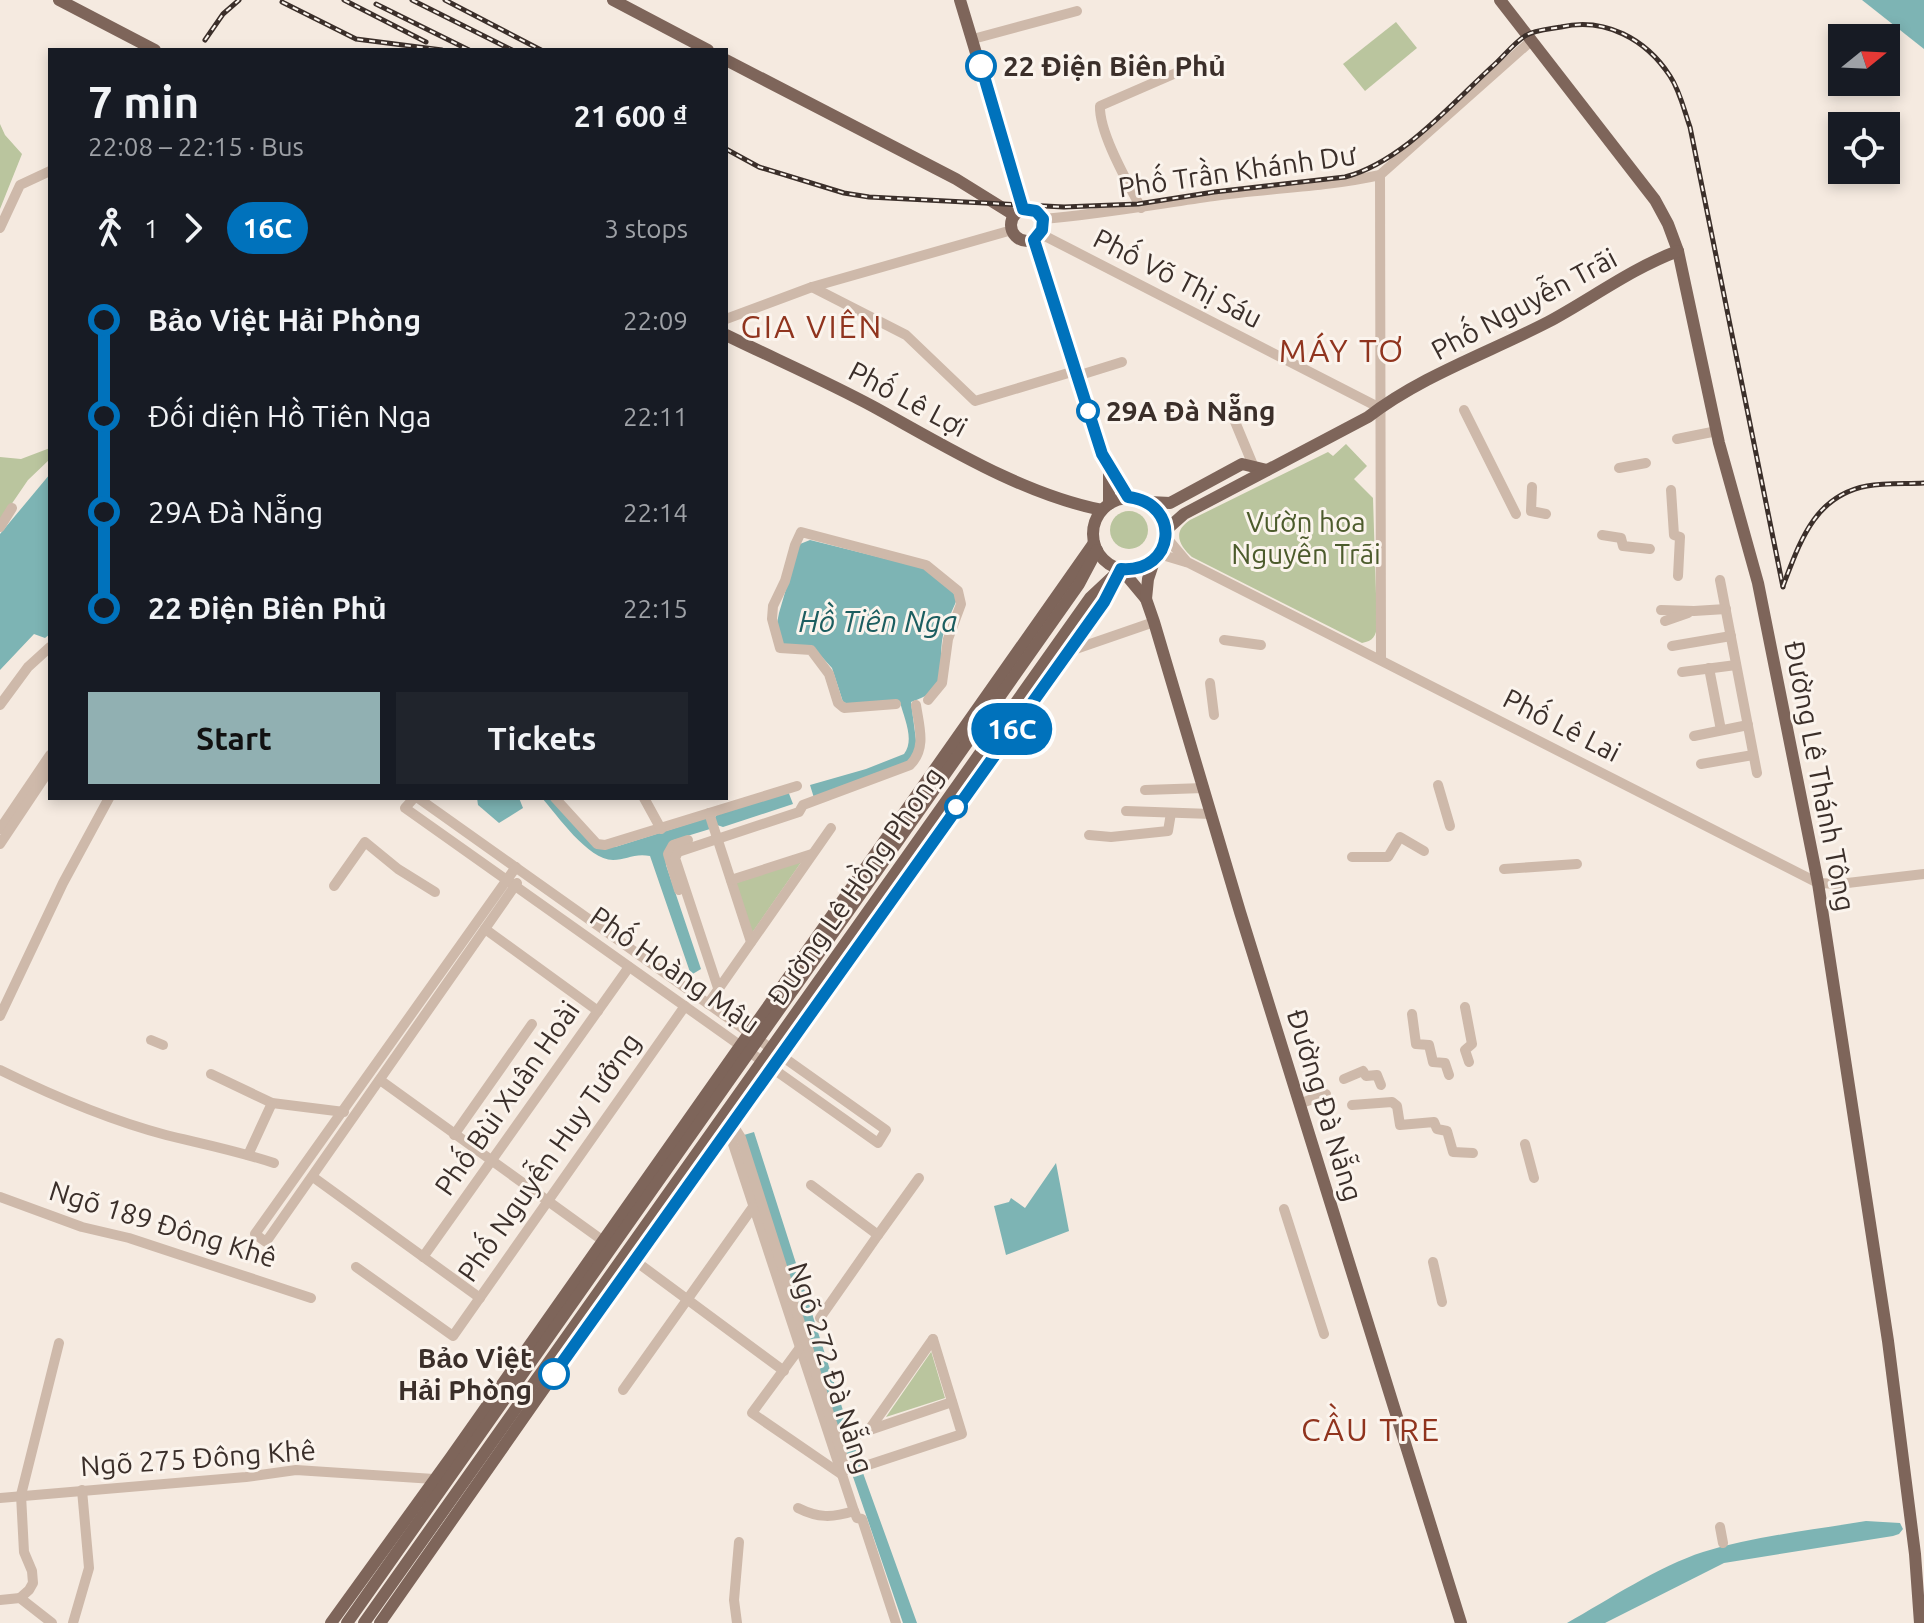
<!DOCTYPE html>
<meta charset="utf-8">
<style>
:root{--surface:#171b24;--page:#20242c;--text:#f1f3f6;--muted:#9ea1a6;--accent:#91b0b2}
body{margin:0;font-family:Ubuntu,sans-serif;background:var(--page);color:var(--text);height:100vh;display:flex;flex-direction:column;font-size:30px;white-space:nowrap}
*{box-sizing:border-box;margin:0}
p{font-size:26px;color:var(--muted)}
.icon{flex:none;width:44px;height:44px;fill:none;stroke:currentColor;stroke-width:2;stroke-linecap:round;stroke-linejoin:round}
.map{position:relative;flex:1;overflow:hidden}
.side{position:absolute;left:48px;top:48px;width:680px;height:752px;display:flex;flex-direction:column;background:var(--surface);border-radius:0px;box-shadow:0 4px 12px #0003}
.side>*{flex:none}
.badge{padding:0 16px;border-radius:26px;font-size:28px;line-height:52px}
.needle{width:52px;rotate:72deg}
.fabs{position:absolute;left:1828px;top:24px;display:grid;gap:16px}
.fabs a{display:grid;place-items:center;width:72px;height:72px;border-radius:0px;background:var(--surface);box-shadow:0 4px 12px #0003;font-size:40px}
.map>.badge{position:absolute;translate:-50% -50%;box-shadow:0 0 0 4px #fff}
.legs{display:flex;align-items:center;gap:12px;height:88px;padding:0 40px;font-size:26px}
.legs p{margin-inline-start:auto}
.head{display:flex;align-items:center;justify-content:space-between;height:136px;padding:0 40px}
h1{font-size:44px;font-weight:700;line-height:60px}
.primary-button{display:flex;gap:16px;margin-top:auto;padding:16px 40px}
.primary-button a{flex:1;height:92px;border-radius:0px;background:var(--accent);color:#111;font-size:32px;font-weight:700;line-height:92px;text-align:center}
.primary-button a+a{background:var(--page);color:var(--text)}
ul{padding:0 40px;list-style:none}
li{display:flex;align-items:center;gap:28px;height:96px;font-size:30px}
li i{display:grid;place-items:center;width:12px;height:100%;margin:0 10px;background:currentColor}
li i::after{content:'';width:20px;height:20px;margin:-10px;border:6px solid;border-radius:50%;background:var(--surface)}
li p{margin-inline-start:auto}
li:first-child i{background:linear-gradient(#0000 50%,currentColor 0)}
li:last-child i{background:linear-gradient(currentColor 50%,#0000 0)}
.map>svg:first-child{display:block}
.green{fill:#bac59e}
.water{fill:#7db4b4}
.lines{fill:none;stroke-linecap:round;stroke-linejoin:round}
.minor{stroke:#ceb9aa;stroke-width:10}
.major{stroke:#7e655a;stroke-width:12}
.rail-casing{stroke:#3b2f2a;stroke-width:5}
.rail{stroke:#fbf4ed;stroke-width:2;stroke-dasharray:6;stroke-linecap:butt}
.line-1-casing{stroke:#fff;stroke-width:18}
.line-1{stroke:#0072bc;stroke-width:12}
.stop-1-dot{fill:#fff;stroke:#0072bc;stroke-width:4}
.labels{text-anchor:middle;stroke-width:6;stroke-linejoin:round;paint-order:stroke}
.stop-label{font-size:28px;font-weight:bold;fill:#3b2f2a;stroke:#fbf4ed;text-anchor:start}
.street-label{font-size:28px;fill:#3b2f2a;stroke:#fbf4ed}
.park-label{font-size:28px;fill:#4c5b2c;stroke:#fbf4ed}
.water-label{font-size:30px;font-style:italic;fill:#1c5e60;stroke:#fbf4ed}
.quarter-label{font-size:32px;letter-spacing:2px;fill:#90341e;stroke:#fbf4ed}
</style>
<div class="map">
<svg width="1924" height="1623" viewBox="0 0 1924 1623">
<rect width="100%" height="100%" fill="#f5eae0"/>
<g class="green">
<polygon points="1396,22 1417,48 1365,91 1343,64"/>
<polygon points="0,124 5,135 22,154 0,209"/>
<path d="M1346 444 1367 466 1354 479 1373 498 1377 626C1376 636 1373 641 1362 643L1192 557C1179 545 1172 532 1190 520L1328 452 1333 456Z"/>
<polygon points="50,448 50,459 28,480 0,521 0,457 21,459"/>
<circle cx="1129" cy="530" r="19"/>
<polygon points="802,861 752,933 736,883"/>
<polygon points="931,1351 945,1398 886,1417 931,1352"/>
</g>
<g class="water">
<polygon points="1862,0 1924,0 1924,49"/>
<polygon points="50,474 50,634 45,638 34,634 0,670 0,534"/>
<path d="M810 540 927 569 951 589 957 599C952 612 944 627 942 641 938 675 950 689 911 702L917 748 908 762 814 798 810 785 866 769 904 754C915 740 904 718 900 702L852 705 843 702 832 668 811 645 789 646 783 644 777 623 779 613 798 548 800 544Z"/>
<polygon points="788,791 793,804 723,827 717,825 715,817 719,813"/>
<polygon points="477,798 519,798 523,808 499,823 478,805"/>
<path d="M542 798H559L593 838 615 847 707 818 710 829 674 840 665 850 666 865 701 969 691 975 650 856C634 853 626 860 613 860 588 860 557 815 542 798Z"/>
<polygon points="754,1132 863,1473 917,1623 903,1623 852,1474 744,1135"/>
<polygon points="1056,1163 1069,1231 1006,1255 994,1206 1009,1202 1011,1198 1025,1208"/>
<path d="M1866 1521 1900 1523 1903 1529 1899 1534 1893 1536 1724 1563 1605 1623H1567C1608 1600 1659 1566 1703 1552 1756 1536 1812 1530 1866 1521Z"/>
</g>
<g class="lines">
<g class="minor">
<polyline points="973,39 1077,11"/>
<polyline points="1380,175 1381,660"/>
<path d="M1141 208C1128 183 1099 133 1100 106L1176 73"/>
<path d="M1043 219C1100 214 1157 204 1214 196 1270 188 1326 187 1380 175L1531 41"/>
<polyline points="0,228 20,185 50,171"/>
<polyline points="1041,234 1380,408"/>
<polyline points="812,287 906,335 975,401 1075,371"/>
<polyline points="726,319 812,287 1012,230"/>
<polyline points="1077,376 1122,362"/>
<polyline points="1464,410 1516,514"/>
<polyline points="1213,412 1231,412 1253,465"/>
<polyline points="1677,439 1717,431"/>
<polyline points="1619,468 1646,463"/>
<polyline points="1532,487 1531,511 1546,514"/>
<polyline points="1671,490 1674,535 1680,537 1678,576"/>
<polyline points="0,527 12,508"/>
<polyline points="1602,535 1621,538 1623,546 1650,549"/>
<polyline points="1166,537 1187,562"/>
<polyline points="1159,554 1189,563 1818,883 1839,884 1924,874"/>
<polyline points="1720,580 1757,773"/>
<polyline points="1661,610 1694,611 1726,609"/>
<polyline points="1665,621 1688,613"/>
<polyline points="1224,640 1261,645"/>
<polyline points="1672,646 1731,636"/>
<polyline points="1067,652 1154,622"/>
<polyline points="1709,668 1721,730"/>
<polyline points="1682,672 1736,665"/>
<polyline points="1210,683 1214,715"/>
<polyline points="896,704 844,708 838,703 829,674 811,650 780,648 772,619 773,606 785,581 795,545 801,532 926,565 958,591 961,604 948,639 942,683 928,700"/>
<polyline points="0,705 28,667 50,647"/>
<polyline points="1694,736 1748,725"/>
<polyline points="1701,764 1753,755"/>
<polyline points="1438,785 1450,826"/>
<polyline points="1145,790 1204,788"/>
<polyline points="414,798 405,808 878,1143 886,1130 418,798"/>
<polyline points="555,798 597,844 605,845 797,786"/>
<polyline points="644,798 661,829"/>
<polyline points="1126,811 1211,814"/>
<polyline points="709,813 751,942"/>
<polyline points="0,829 50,755"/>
<polyline points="1089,835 1111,837 1168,831 1171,813"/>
<polyline points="0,844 50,769"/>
<polyline points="1352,857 1388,857 1400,837 1424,851"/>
<polyline points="516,867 255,1234 266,1242 517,883"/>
<polyline points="1504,869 1577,864"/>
<polyline points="731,880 812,854"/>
<polyline points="334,886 365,842 398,869 435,892"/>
<polyline points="679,890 668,854 673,845 688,840"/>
<polyline points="485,929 598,1011"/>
<path d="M718 988 675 858 678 852 799 812 803 805 910 765C927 748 919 726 916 705"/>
<polyline points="708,1004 831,828"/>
<polyline points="1465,1007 1472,1044 1465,1050 1469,1062"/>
<polyline points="1412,1014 1416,1044 1429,1045 1433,1062 1445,1063 1449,1075"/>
<polyline points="0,1016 63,883 109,798"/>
<polyline points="151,1040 163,1045"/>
<path d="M0 1070C53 1096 109 1120 166 1135 203 1144 238 1151 274 1163"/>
<polyline points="211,1074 272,1103 344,1112"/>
<polyline points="1344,1079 1363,1071 1366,1076 1377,1075 1381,1085"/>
<polyline points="380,1080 602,1240"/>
<polyline points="1299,1104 1326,1094"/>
<polyline points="1352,1105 1392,1102 1397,1106 1400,1125 1434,1122 1437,1129 1447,1131 1453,1152 1473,1153"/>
<polyline points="733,1123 736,1130 732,1141 854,1511 857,1518 862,1519 896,1623"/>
<polyline points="736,1130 741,1138 847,1470"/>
<polyline points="454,1135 532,1024"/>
<polyline points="1525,1144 1534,1178"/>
<polyline points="248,1155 272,1103"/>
<polyline points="313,1177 480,1298"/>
<polyline points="811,1185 878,1235 820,1318"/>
<polyline points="0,1197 82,1227 129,1238 311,1298"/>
<polyline points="1284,1209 1324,1334"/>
<polyline points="878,1235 919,1178"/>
<polyline points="423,1257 629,967"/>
<polyline points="634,1260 784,1371"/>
<polyline points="1433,1262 1442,1302"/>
<polyline points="356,1267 453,1336 685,1006"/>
<polyline points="799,1349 752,1413 841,1474"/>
<polyline points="623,1390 753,1207"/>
<polyline points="869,1430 933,1339"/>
<polyline points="858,1434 952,1402"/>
<polyline points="868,1465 962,1434 933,1339"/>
<polyline points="0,1498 246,1477 296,1470 434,1479 439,1483"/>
<path d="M798 1508C818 1518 832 1518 854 1511"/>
<polyline points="1720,1527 1723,1543"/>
<polyline points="20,1598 29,1590 33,1583 32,1571 24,1552 21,1495 59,1343"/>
<polyline points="0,1600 20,1598 52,1623"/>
<polyline points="73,1623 89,1568 82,1490"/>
<polyline points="737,1623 734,1600 739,1542"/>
</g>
<g class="major">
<polyline points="59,0 155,50"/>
<polyline points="613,0 708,50"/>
<polyline points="960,0 1023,209"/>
<polyline points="1500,0 1655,200 1668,224 1678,251 1719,443 1758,583 1818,883 1888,1341 1915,1554 1920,1623"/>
<polyline points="726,60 956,179 1014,215"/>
<circle cx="1027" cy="225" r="16"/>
<polyline points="1034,240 1102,454 1128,497"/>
<path d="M726 335C775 359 826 381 874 407 945 446 1022 494 1102 510"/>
<circle cx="1129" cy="534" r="36"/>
<polyline points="1149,502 1170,503 1242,464 1267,470"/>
<polyline points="1109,504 1109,469"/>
<path d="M1166 530 1184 514 1368 417C1421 376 1488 353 1548 322 1591 299 1632 268 1678 251"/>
<polyline points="1121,569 1146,599 1154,622 1240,912 1461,1623"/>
<polyline points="1146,599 1148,579 1154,561"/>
<polyline points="331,1623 451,1457 1094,543"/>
<polyline points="347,1623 1079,584 1097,550"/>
<polyline points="364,1623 1090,598 1121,569"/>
<polyline points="380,1623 634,1260 1104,602 1117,576"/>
</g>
<defs>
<g id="rail">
<polyline points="344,0 426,42"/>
<polyline points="412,0 512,50"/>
<polyline points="445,0 541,50"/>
<polyline points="282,2 356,39 442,50"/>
<polyline points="376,4 469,50"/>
<polyline points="205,40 223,14 239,0"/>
<path d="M726 149 759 167 844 193 869 197 1064 207 1138 204 1214 192 1345 177C1402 162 1451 104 1494 65 1504 56 1514 43 1525 36 1534 30 1550 29 1561 27 1605 17 1646 39 1670 76 1680 91 1684 110 1690 127L1783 587"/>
<path d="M1783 586C1800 542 1814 496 1867 486 1885 483 1906 484 1924 483"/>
</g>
</defs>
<use href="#rail" class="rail-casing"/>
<use href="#rail" class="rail"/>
</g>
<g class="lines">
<defs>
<path id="line-1" d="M554 1374 1104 602 1121 569C1176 573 1182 503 1128 497L1102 454 1034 240 1042 230 1043 219 1036 211 1023 209 981 66"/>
</defs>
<use href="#line-1" class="line-1-casing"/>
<use href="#line-1" class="line-1"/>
</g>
<g class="stop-1-dot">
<circle cx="981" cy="66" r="14"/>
<circle cx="1088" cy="411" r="10"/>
<circle cx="956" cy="807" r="10"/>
<circle cx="554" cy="1374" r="14"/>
</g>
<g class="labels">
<g class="stop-label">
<text x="1003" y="76">22 Điện Biên Phủ</text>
<text x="1106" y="421">29A Đà Nẵng</text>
<text x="532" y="1368" text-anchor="end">Bảo Việt<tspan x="532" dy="32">Hải Phòng</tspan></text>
</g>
<g class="street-label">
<text transform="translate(1237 171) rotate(-8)" y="10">Phố Trần Khánh Dư</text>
<text transform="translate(1178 278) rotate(27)" y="10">Phố Võ Thị Sáu</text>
<text transform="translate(1524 304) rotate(-28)" y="10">Phố Nguyễn Trãi</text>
<text transform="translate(908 399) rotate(28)" y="10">Phố Lê Lợi</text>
<text transform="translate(1562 725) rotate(27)" y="10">Phố Lê Lai</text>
<text transform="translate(1820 776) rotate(79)" y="10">Đường Lê Thánh Tông</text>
<text transform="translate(855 886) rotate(-55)" y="10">Đường Lê Hồng Phong</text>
<text transform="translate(675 970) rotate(35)" y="10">Phố Hoàng Mậu</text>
<text transform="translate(507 1098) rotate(-55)" y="10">Phố Bùi Xuân Hoài</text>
<text transform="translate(1325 1105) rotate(73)" y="10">Đường Đà Nẵng</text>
<text transform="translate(549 1157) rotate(-55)" y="10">Phố Nguyễn Huy Tưởng</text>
<text transform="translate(163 1224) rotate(17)" y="10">Ngõ 189 Đông Khê</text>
<text transform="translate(831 1368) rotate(72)" y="10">Ngõ 272 Đà Nẵng</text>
<text transform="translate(198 1458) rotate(-4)" y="10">Ngõ 275 Đông Khê</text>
</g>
<g class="park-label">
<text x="1306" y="532">Vườn hoa<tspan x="1306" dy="32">Nguyễn Trãi</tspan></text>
</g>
<g class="water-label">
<text x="878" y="632">Hồ Tiên Nga</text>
</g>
<g class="quarter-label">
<text x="812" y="338">GIA VIÊN</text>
<text x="1342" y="362">MÁY TƠ</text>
<text x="1371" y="1441">CẦU TRE</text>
</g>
</g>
</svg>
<div class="fabs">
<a><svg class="needle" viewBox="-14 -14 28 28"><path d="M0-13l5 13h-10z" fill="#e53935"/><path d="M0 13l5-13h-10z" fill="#9ea1a6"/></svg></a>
<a><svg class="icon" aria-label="locate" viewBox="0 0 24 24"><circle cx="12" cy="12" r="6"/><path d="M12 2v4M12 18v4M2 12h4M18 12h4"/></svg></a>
</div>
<b class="badge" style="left:1012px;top:729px;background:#0072bc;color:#fff">16C</b>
<section class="side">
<div class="head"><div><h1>7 min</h1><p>22:08 – 22:15 · Bus</p></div><b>21 600 ₫</b></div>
<div class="legs"><svg class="icon" aria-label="walk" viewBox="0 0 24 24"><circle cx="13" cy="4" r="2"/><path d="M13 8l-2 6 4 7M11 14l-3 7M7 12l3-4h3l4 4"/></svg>1<svg class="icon" aria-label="forward" viewBox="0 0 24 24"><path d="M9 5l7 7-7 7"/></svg><b class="badge" style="background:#0072bc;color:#fff">16C</b><p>3 stops</p></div>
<ul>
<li><i style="color:#0072bc"></i><b>Bảo Việt Hải Phòng</b><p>22:09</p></li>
<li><i style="color:#0072bc"></i><span>Đối diện Hồ Tiên Nga</span><p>22:11</p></li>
<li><i style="color:#0072bc"></i><span>29A Đà Nẵng</span><p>22:14</p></li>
<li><i style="color:#0072bc"></i><b>22 Điện Biên Phủ</b><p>22:15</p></li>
</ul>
<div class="primary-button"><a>Start</a><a>Tickets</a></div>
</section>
</div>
